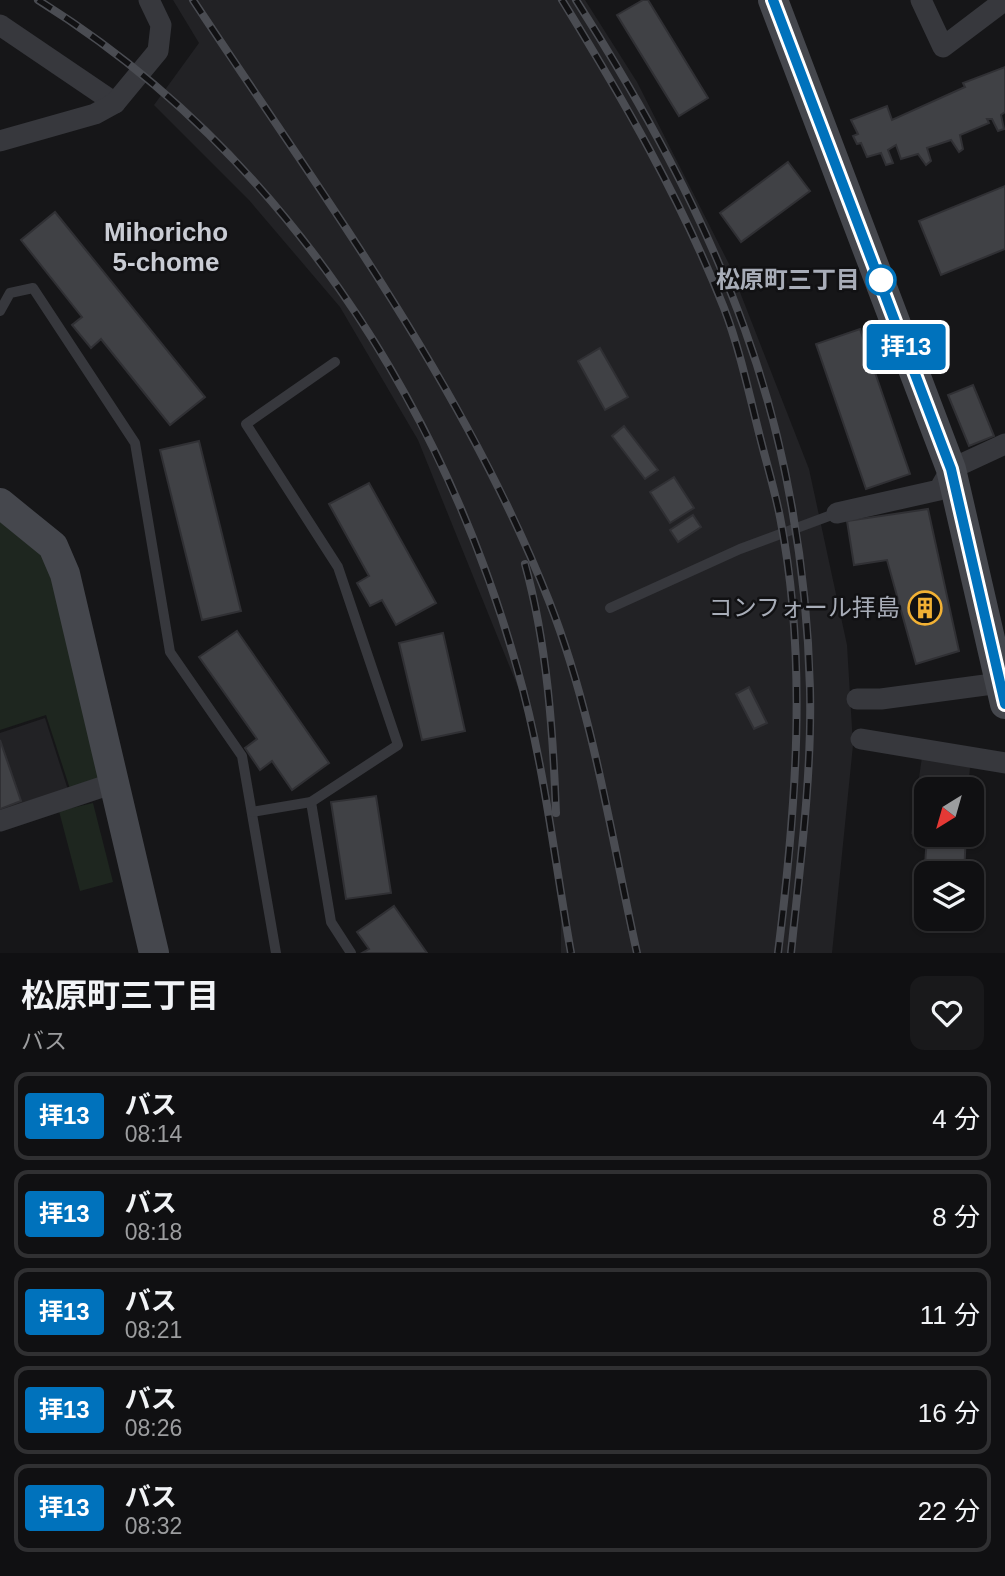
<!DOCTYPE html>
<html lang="ja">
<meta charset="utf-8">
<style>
:root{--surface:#101012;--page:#19191b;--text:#f1f3f6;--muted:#9c9d9f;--line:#303032}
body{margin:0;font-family:Helvetica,"Noto Sans JP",sans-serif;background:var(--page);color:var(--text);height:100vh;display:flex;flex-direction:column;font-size:26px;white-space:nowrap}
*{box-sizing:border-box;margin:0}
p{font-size:23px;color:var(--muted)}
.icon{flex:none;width:38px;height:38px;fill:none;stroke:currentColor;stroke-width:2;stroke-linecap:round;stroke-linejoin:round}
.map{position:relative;height:953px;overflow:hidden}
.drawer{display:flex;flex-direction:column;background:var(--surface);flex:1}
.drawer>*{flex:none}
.badge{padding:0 14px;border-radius:5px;font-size:24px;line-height:46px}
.needle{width:46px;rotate:217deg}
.buttons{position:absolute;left:914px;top:777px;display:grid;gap:14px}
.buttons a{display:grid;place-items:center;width:70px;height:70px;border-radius:14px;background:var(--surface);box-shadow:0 2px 5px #0004,0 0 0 2px var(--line);font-size:35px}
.map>.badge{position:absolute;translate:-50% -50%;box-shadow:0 0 0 4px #fff}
.round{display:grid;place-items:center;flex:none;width:74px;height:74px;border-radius:14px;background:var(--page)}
.headline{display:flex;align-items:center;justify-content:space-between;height:119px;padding:0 21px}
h1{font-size:33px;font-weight:700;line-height:52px}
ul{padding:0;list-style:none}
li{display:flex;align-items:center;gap:21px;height:88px;margin:0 14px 10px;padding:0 7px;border:4px solid var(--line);border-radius:14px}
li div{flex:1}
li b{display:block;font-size:26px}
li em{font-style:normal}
li .badge{min-width:77px;font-weight:700;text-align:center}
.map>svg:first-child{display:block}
.built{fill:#222225}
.green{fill:#1e261f}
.building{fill:#404145;stroke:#303034;stroke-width:2}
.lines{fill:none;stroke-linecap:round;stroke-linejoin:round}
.lane{stroke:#37383d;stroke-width:10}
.street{stroke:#37383d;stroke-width:21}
.secondary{stroke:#45474d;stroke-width:30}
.rail-casing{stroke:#4a4c52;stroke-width:8}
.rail{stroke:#111113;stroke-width:5;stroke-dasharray:16;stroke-linecap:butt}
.line-casing{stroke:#fff;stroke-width:16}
.line{stroke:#0072bc;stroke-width:10}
.stop-dot{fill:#fff;stroke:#0072bc;stroke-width:3.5}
.labels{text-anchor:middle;stroke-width:5;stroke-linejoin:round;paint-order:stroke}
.stop-label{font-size:24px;font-weight:bold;fill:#a8adb8;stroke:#111113;text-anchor:end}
.poi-label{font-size:24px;fill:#a8adb8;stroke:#111113;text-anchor:end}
.neighbourhood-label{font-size:26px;font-weight:bold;fill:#c9ccd4;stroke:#111113}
</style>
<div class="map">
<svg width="1005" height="953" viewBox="0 0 1005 953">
<rect width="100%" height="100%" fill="#161618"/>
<g class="built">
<polygon points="173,0 585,0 637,82 729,264 809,469 847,645 853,745 832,953 561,953 561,903 530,717 418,440 340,307 249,200 154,105 199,43"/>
<polygon points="45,718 69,793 0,815 0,733"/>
<polygon points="922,757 970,767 968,789 926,789 926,835 966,835 964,873 926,873 926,919 961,919 961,931 921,929 927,837 911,834"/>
</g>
<g class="green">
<polygon points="0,514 43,550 52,572 101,780 71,792 46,715 0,730"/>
<polygon points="93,803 113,882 80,891 59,811"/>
</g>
<g class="building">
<polygon points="643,0 648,0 708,98 679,116 617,15"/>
<polygon points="1005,67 1005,112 1001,115 1004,129 998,131 992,119 987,119 989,123 960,135 963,149 959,152 951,140 927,148 931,161 926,165 918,154 901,159 896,145 888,150 893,163 886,165 881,153 867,157 861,143 857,144 853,136 858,134 851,120 887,106 892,120 965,87 963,83"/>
<polygon points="788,162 810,191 741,242 720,213"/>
<polygon points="1005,186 1005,249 941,275 919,221"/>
<polygon points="55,212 205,397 170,425 101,339 91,348 72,325 82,317 21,240"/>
<polygon points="860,329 910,474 866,489 816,344"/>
<polygon points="600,348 628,397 605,410 578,361"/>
<polygon points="973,385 994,436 969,446 948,395"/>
<polygon points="624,426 658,470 645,479 612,436"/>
<polygon points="199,441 241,611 202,620 160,450"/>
<polygon points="674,477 694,508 670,523 650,492"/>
<polygon points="369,483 436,603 396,625 382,600 370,606 357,583 369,576 329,504"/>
<polygon points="928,509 959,651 916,664 887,560 854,565 847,521"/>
<polygon points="693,515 701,527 678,542 670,530"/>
<polygon points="237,631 329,763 292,790 272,761 260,770 245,748 257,739 199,657"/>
<polygon points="443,633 465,731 422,740 399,643"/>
<polygon points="749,687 767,723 754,729 736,694"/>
<polygon points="0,740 21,801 0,809"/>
<polygon points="376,796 391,893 346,899 331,802"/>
<polygon points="927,835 966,835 964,873 926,873 926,919 961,919 961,931 921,929"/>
<polygon points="394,906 427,953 362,953 369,949 357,932"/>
</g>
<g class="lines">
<g class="lane">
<polyline points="0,311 10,293 33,288 135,443 170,652 242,756 276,953"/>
<polyline points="610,608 740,549 837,513"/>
<polyline points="311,802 331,922 351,953"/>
<polyline points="252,812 311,802 398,745 338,567 246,424 335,362"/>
</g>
<g class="street">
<polyline points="921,0 943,47 1005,0"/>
<polyline points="0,25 115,103"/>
<polyline points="0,141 95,114 115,103 158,51 161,25 149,0"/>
<polyline points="837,513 939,490 951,469 1005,444"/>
<polyline points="857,699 881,699 1000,683"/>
<polyline points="861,739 1005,763"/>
<polyline points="0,821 114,783"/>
</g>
<g class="secondary">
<polyline points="773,0 951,469 1005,704"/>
<polyline points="0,503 53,546 65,574 154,953"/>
</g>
<defs>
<g id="rail">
<path d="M38 0C279 150 441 398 517 668 544 761 554 858 571 953"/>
<path d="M193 0C321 194 463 383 549 601 593 713 611 836 637 953"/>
<path d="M562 0C623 99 681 199 724 308 739 347 748 389 758 429 765 458 774 487 780 517 808 660 796 809 778 953"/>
<path d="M576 0C642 104 703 213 745 330 786 443 807 568 810 689 812 777 800 865 791 953"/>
<path d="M525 564C547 644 553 730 556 813"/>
</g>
</defs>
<use href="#rail" class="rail-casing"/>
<use href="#rail" class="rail"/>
</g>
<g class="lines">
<defs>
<polyline id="line" points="773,0 951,469 1005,704"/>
</defs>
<use href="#line" class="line-casing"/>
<use href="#line" class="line"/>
</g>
<defs>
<symbol id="building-ring" viewBox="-11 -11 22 22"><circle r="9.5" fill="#111113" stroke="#f2b134" stroke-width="1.5"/><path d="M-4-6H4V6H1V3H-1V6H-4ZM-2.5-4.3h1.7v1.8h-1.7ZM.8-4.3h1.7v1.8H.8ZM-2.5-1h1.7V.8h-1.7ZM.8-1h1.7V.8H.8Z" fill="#f2b134"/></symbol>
</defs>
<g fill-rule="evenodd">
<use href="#building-ring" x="906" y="589" width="38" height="38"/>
</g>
<circle class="stop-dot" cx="881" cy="280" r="14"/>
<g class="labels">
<g class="stop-label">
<text x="860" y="288">松原町三丁目</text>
</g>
<g class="poi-label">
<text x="900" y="616">コンフォール拝島</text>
</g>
<g class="neighbourhood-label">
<text x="166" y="241">Mihoricho<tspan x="166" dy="30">5-chome</tspan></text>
</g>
</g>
</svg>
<div class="buttons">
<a><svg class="needle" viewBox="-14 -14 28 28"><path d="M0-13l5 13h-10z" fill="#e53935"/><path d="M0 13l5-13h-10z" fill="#9c9d9f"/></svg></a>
<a><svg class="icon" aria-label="layers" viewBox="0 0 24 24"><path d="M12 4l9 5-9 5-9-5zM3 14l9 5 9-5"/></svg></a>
</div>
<b class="badge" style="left:906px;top:347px;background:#0072bc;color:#fff">拝13</b>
</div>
<section class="drawer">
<div class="headline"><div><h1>松原町三丁目</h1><p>バス</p></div><a class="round"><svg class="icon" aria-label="heart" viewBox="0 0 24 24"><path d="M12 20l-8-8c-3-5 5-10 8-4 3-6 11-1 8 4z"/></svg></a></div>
<ul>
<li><span class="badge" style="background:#0072bc;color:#fff">拝13</span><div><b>バス</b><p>08:14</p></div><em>4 分</em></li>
<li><span class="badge" style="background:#0072bc;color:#fff">拝13</span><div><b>バス</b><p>08:18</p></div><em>8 分</em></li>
<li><span class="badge" style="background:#0072bc;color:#fff">拝13</span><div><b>バス</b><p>08:21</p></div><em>11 分</em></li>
<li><span class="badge" style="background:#0072bc;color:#fff">拝13</span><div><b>バス</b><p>08:26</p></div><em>16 分</em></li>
<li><span class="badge" style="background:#0072bc;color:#fff">拝13</span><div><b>バス</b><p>08:32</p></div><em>22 分</em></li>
</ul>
</section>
